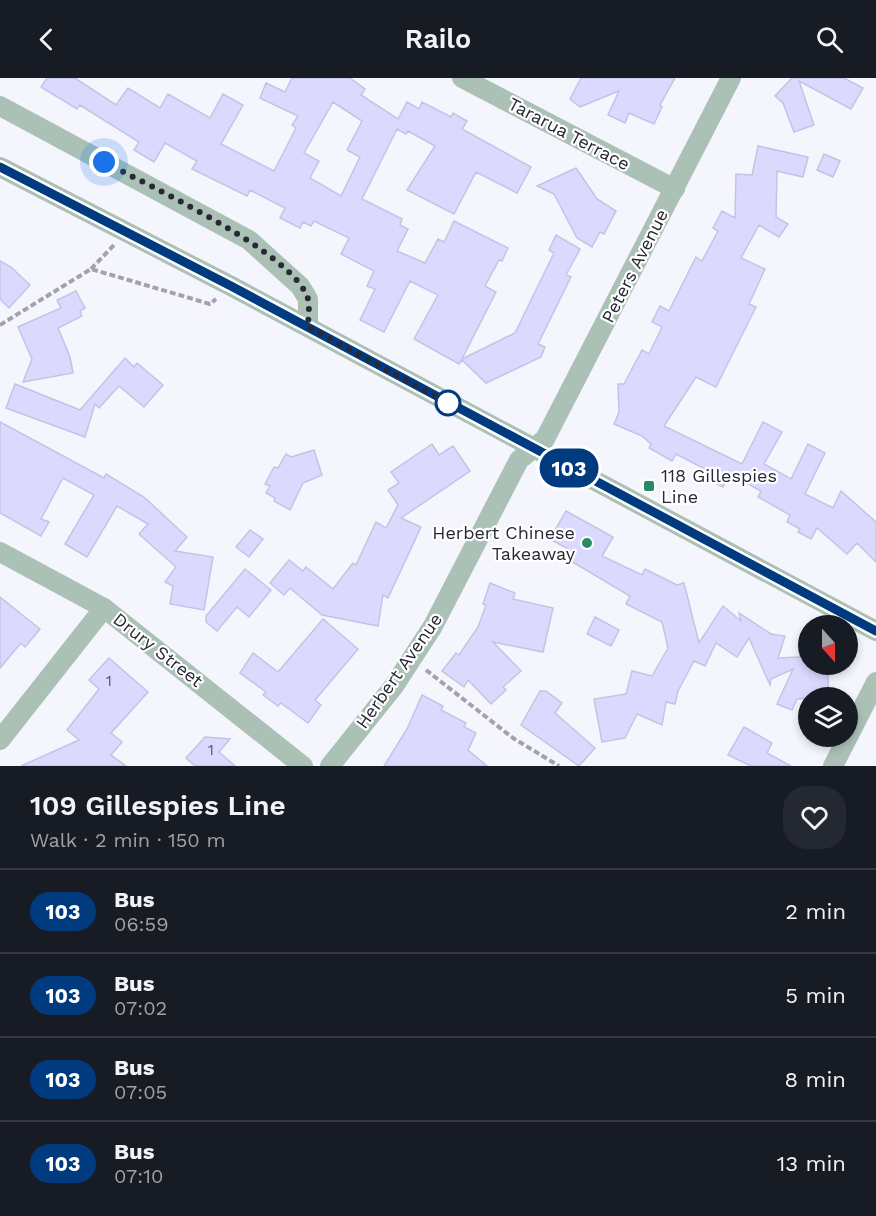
<!DOCTYPE html>
<meta charset="utf-8">
<style>
:root{--surface:#171b24;--page:#242831;--text:#f1f3f6;--muted:#9ea1a6;--line:#363941}
body{margin:0;font-family:"Work Sans",sans-serif;background:var(--page);color:var(--text);height:100vh;display:flex;flex-direction:column;font-size:22px;white-space:nowrap}
*{box-sizing:border-box;margin:0}
p{font-size:20px;color:var(--muted)}
.icon{flex:none;width:33px;height:33px;fill:none;stroke:currentColor;stroke-width:2;stroke-linecap:round;stroke-linejoin:round}
.map{position:relative;height:688px;overflow:hidden}
.panel{display:flex;flex-direction:column;background:var(--surface);flex:1}
.panel>*{flex:none}
.badge{padding:0 12px;border-radius:20px;font-size:21px;line-height:39px}
.needle{width:39px;rotate:159deg}
.buttons{position:absolute;left:798px;top:537px;display:grid;gap:12px}
.buttons a{display:grid;place-items:center;width:60px;height:60px;border-radius:50%;background:var(--surface);box-shadow:0 3px 9px #0003;font-size:30px}
.you{position:absolute;width:30px;height:30px;margin:-15px;border:4px solid #fff;border-radius:50%;background:#1a73e8;box-shadow:0 0 0 9px #1a73e833}
.map>.badge{position:absolute;translate:-50% -50%;box-shadow:0 0 0 3px #fff}
.round{display:grid;place-items:center;flex:none;width:63px;height:63px;border-radius:24px;background:var(--page)}
.overview{display:flex;align-items:center;justify-content:space-between;height:102px;padding:0 30px}
h1{font-size:28px;font-weight:600;line-height:45px}
ul{padding:0;list-style:none}
li{display:flex;align-items:center;gap:18px;height:84px;padding:0 30px;border-top:2px solid var(--line)}
li div{flex:1}
li b{display:block;font-size:22px}
li em{font-style:normal}
li .badge{min-width:66px;font-weight:700;text-align:center}
header{display:flex;justify-content:space-between;align-items:center;height:78px;padding:0 30px;background:var(--surface);font-size:27px;font-weight:600}
.map>svg:first-child{display:block}
.building{fill:#dbdafe;stroke:#c4c3e5;stroke-width:1.5;fill-rule:evenodd}
.lines{fill:none;stroke-linecap:round;stroke-linejoin:round}
.path{stroke:#a2a1ac;stroke-width:4;stroke-dasharray:6 3;stroke-linecap:butt}
.minor{stroke:#acc1b6;stroke-width:20}
.line-casing{stroke:#fff;stroke-width:14}
.line{stroke:#003b80;stroke-width:9}
.walk{stroke:#292836;stroke-width:6;stroke-dasharray:0 10.8}
.stop-dot{fill:#fff;stroke:#003b80;stroke-width:3}
.poi-dot{fill:#288b66;stroke:#fff;stroke-width:2}
.labels{text-anchor:middle;stroke-width:4.5;stroke-linejoin:round;paint-order:stroke}
.number-label{font-size:15px;fill:#565468}
.street-label{font-size:18px;fill:#292836;stroke:#fff}
.poi-label{font-size:18px;fill:#292836;stroke:#fff;text-anchor:start}
</style>
<header><svg class="icon" aria-label="back" viewBox="0 0 24 24"><path d="M15 5l-7 7 7 7"/></svg>Railo<svg class="icon" aria-label="search" viewBox="0 0 24 24"><circle cx="10" cy="10" r="6"/><path d="M15 15l6 6"/></svg></header>
<div class="map">
<svg width="876" height="688" viewBox="0 0 876 688">
<rect width="100%" height="100%" fill="#f5f5fd"/>
<g class="building">
<path d="M47 0H75L116 27 128 10 160 30 168 16 210 40 223 16 243 27 221 66 274 93 296 50 292 47 298 38 260 20 266 5 285 14 292 0H350L365 11 361 17 398 41 407 24 419 31 422 24 451 39 453 35 467 43 462 51 531 89 517 115 476 94 454 136 407 112 435 68 408 53 406 56 397 51 362 121 402 141 400 147 408 151 397 173 425 185 438 161 444 164 454 143 508 170 502 183 499 182 485 208 496 214 462 281 515 255 554 175 549 172 556 157 580 171 566 197 571 199 538 266 545 269 541 279 486 305 462 282 459 286 414 261 438 217 410 203 384 254 360 242 375 211 367 208 374 193 341 176 349 160 314 143 311 148 303 144 300 150 280 140 285 130 250 112 247 118 192 91 197 83 165 65 154 84 134 72 139 64 80 27 77 31 41 9ZM333 24 362 43 347 72 360 79 341 118 310 100 319 83 304 75Z"/>
<polygon points="581,0 675,0 660,27 662,29 654,46 629,35 625,45 608,37 619,13 580,29 570,21"/>
<polygon points="792,0 844,0 863,10 851,31 799,3 814,47 794,54 783,25 775,18"/>
<polygon points="758,68 808,79 803,99 777,93 776,139 788,146 779,159 759,147 741,180 765,191 749,226 756,229 716,309 696,299 664,348 742,386 763,344 782,354 764,386 791,401 808,366 825,375 805,416 833,430 841,413 876,444 876,484 857,465 847,476 817,450 811,461 798,454 800,451 787,444 790,437 758,419 761,413 730,396 723,409 702,398 705,391 676,376 672,383 649,370 651,366 642,358 614,346 619,334 618,306 624,306 642,272 649,276 662,249 652,244 660,228 669,233 696,179 702,183 718,153 713,150 722,133 735,140 736,96 752,97"/>
<polygon points="824,76 840,83 833,99 817,92"/>
<polygon points="576,90 597,121 616,133 604,156 600,154 592,169 577,160 554,116 537,108"/>
<polygon points="0,183 11,189 30,207 9,230 0,221"/>
<polygon points="76,213 85,230 80,233 82,238 58,250 70,279 73,295 23,304 32,281 18,249 61,230 57,222"/>
<polygon points="125,280 134,289 137,285 163,307 144,329 119,308 99,330 95,326 85,359 6,330 15,306 80,332"/>
<polygon points="0,344 104,400 106,396 144,419 187,459 175,473 213,479 204,532 170,526 173,508 165,504 176,489 139,456 148,446 117,428 87,479 65,466 94,417 63,400 41,441 49,444 41,458 0,435"/>
<polygon points="432,366 439,377 453,368 470,393 401,440 421,449 388,520 383,517 378,548 322,537 290,510 284,517 270,505 289,482 303,493 306,489 333,511 353,485 356,487 376,444 386,450 398,427 388,412 399,405 391,394"/>
<polygon points="314,372 322,397 303,405 290,432 274,423 275,420 266,415 270,408 265,406 274,389 278,390 286,376 291,379"/>
<polygon points="566,433 613,459 602,478 642,497 645,491 677,507 684,505 699,565 723,528 741,543 739,535 771,556 785,558 778,580 799,579 808,558 808,586 827,586 829,618 797,621 792,632 777,626 793,591 771,601 770,607 749,560 737,579 716,565 705,588 694,583 678,613 675,626 666,624 662,647 637,636 625,660 602,664 594,621 626,616 632,593 652,598 668,570 662,544 626,526 630,518 564,479 568,471 550,461"/>
<polygon points="250,452 263,461 249,479 236,469"/>
<polygon points="245,491 271,512 249,539 237,529 217,553 206,544 206,538"/>
<polygon points="490,505 515,515 513,521 553,530 543,574 493,564 521,593 503,609 506,612 491,626 468,602 464,609 442,593 456,575 459,577 478,549 486,527 483,526"/>
<polygon points="0,519 40,551 25,569 21,565 0,590"/>
<polygon points="595,539 619,552 611,568 587,556"/>
<polygon points="323,541 358,571 315,622 321,627 308,645 281,625 278,628 263,617 266,614 240,595 253,575 278,594"/>
<polygon points="109,580 148,614 111,655 122,664 111,677 126,688 21,688 79,662 67,652 99,611 89,602"/>
<polygon points="540,613 546,613 562,625 555,635 595,670 579,688 521,647"/>
<polygon points="422,617 443,628 441,632 466,645 464,649 476,655 468,672 487,688 384,688 407,651"/>
<polygon points="744,649 772,665 767,675 791,688 751,688 728,677"/>
<polygon points="205,659 230,661 219,674 235,688 195,688 186,680"/>
</g>
<g class="lines">
<g class="path">
<polyline points="91,191 114,167"/>
<polyline points="0,247 91,191 210,226 216,221"/>
<polyline points="426,592 513,660 559,688"/>
</g>
<g class="minor">
<polyline points="462,0 675,111"/>
<polyline points="0,28 249,162 300,208 308,221 308,249"/>
<polyline points="0,89 231,208 876,553"/>
<polyline points="0,474 104,530 303,688"/>
<polyline points="0,662 104,530"/>
<polyline points="330,688 394,608 433,548 519,382 545,361 731,0"/>
<polyline points="833,688 876,604"/>
</g>
</g>
<g class="lines">
<defs>
<polyline id="line" points="0,89 231,208 876,553"/>
</defs>
<use href="#line" class="line-casing"/>
<use href="#line" class="line"/>
<path class="walk" d="M104 84C147 107 295 175 308 221 310 229 308 241 308 249L448 325"/>
</g>
<circle class="stop-dot" cx="448" cy="325" r="12"/>
<g class="poi-dot">
<rect x="643" y="402" width="12" height="12" rx="3"/>
<circle cx="587" cy="465" r="6"/>
</g>
<g class="labels">
<g class="number-label">
<text x="109" y="608">1</text>
<text x="211" y="677">1</text>
</g>
<g class="street-label">
<text transform="translate(569 56) rotate(28)" y="6">Tararua Terrace</text>
<text transform="translate(635 188) rotate(-63)" y="6">Peters Avenue</text>
<text transform="translate(158 572) rotate(38)" y="6">Drury Street</text>
<text transform="translate(399 593) rotate(-55)" y="6">Herbert Avenue</text>
</g>
<g class="poi-label">
<text x="661" y="404">118 Gillespies<tspan x="661" dy="21">Line</tspan></text>
<text x="575" y="461" text-anchor="end">Herbert Chinese<tspan x="575" dy="21">Takeaway</tspan></text>
</g>
</g>
</svg>
<div class="buttons">
<a><svg class="needle" viewBox="-14 -14 28 28"><path d="M0-13l5 13h-10z" fill="#e53935"/><path d="M0 13l5-13h-10z" fill="#9ea1a6"/></svg></a>
<a><svg class="icon" aria-label="layers" viewBox="0 0 24 24"><path d="M12 4l9 5-9 5-9-5zM3 14l9 5 9-5"/></svg></a>
</div>
<div class="you" style="left:104px;top:84px"></div>
<b class="badge" style="left:569px;top:390px;background:#003b80;color:#fff">103</b>
</div>
<section class="panel">
<div class="overview"><div><h1>109 Gillespies Line</h1><p>Walk · 2 min · 150 m</p></div><a class="round"><svg class="icon" aria-label="heart" viewBox="0 0 24 24"><path d="M12 20l-8-8c-3-5 5-10 8-4 3-6 11-1 8 4z"/></svg></a></div>
<ul>
<li><span class="badge" style="background:#003b80;color:#fff">103</span><div><b>Bus</b><p>06:59</p></div><em>2 min</em></li>
<li><span class="badge" style="background:#003b80;color:#fff">103</span><div><b>Bus</b><p>07:02</p></div><em>5 min</em></li>
<li><span class="badge" style="background:#003b80;color:#fff">103</span><div><b>Bus</b><p>07:05</p></div><em>8 min</em></li>
<li><span class="badge" style="background:#003b80;color:#fff">103</span><div><b>Bus</b><p>07:10</p></div><em>13 min</em></li>
</ul>
</section>
